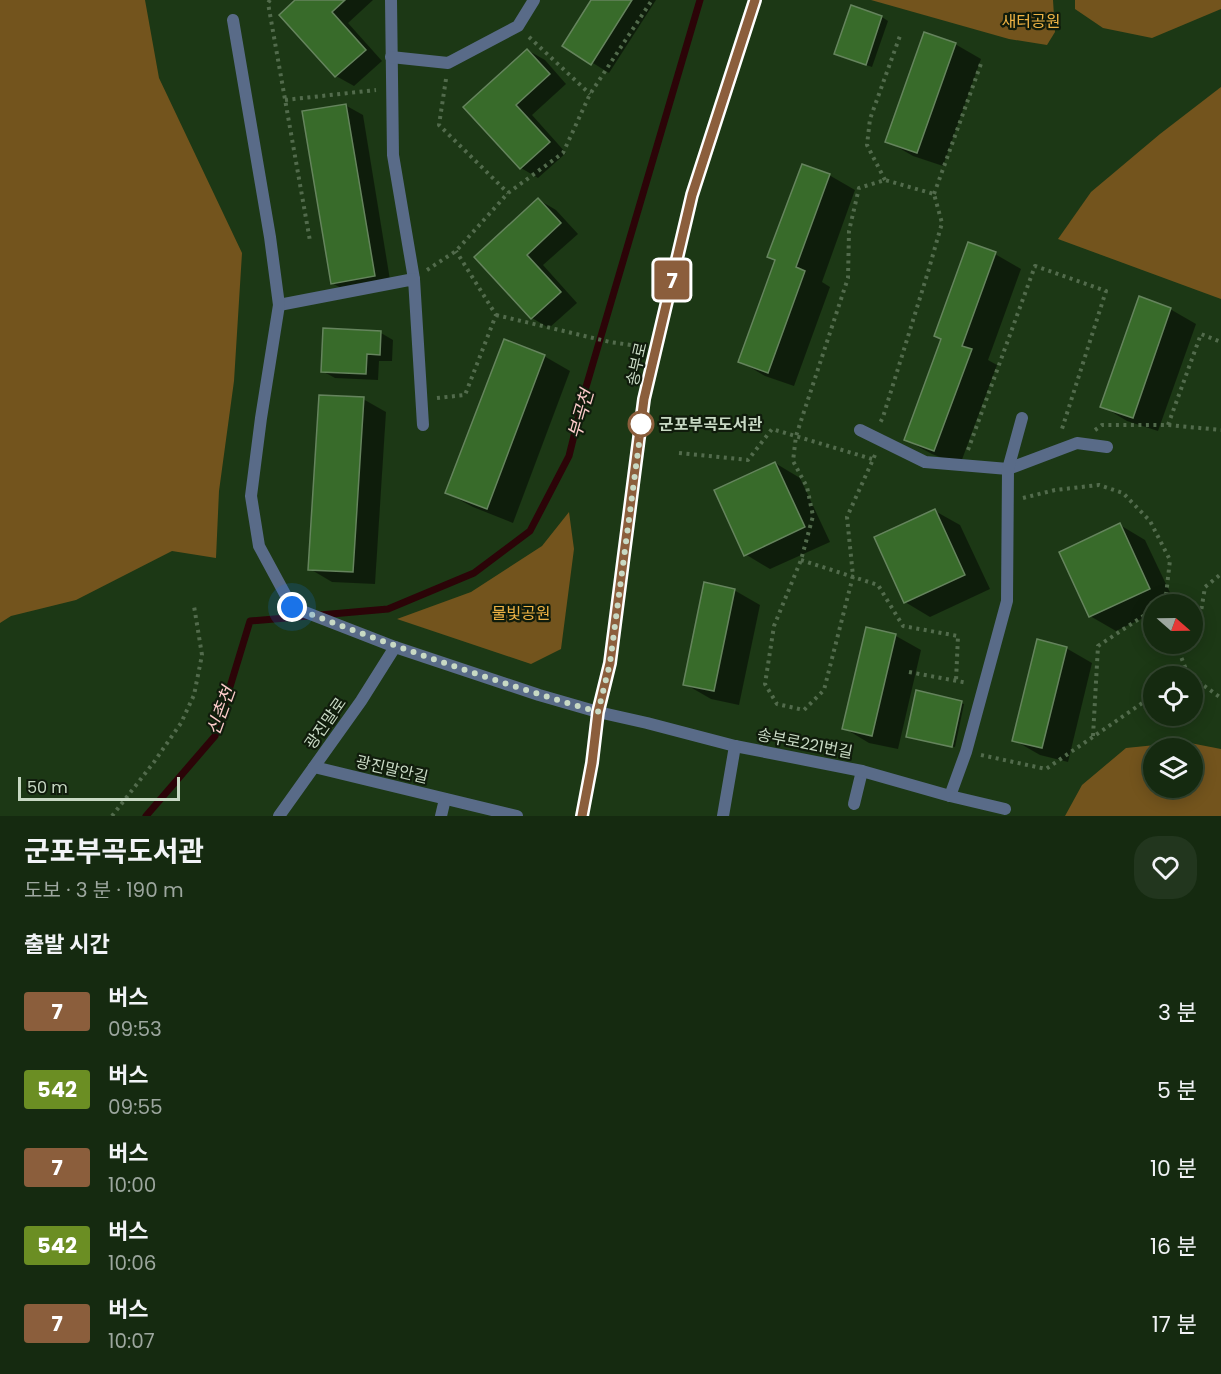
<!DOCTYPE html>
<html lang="ko">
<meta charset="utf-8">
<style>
:root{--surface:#152a10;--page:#22361e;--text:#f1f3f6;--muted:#9da79f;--line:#344630}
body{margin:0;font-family:Poppins,"Noto Sans KR",sans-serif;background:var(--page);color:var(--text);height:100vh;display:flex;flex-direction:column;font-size:22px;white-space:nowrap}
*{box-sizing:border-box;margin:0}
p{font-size:20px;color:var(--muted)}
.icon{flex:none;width:33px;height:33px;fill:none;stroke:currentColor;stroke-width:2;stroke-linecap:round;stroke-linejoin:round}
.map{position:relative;height:816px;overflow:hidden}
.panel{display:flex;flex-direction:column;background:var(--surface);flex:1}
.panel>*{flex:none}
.badge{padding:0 12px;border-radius:4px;font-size:21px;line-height:39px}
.needle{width:39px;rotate:110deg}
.buttons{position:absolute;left:1143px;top:594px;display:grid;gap:12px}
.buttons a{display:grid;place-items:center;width:60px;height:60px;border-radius:50%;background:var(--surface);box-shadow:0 3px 15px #0003,0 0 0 2px var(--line);font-size:30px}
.scale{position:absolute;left:18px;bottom:15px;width:162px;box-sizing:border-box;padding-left:6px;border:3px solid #c8d9c4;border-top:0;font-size:16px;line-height:21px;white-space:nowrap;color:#c8d9c4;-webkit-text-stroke:4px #101c0c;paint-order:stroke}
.you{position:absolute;width:30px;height:30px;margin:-15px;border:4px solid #fff;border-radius:50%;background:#1a73e8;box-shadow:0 0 0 9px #1a73e833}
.map>.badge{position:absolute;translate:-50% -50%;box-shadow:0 0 0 3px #fff}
h2{padding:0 24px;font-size:22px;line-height:54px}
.round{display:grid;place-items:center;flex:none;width:63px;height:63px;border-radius:24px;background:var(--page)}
.head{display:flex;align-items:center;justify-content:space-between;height:102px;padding:0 24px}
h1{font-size:28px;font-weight:700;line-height:45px}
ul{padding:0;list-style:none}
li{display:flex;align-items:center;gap:18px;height:78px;padding:0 24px}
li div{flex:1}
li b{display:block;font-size:22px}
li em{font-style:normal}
li .badge{min-width:66px;font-weight:700;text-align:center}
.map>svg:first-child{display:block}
.green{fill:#73541d;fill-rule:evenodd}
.shadow{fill:#0007}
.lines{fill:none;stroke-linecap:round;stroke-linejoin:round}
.stream{stroke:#2c0408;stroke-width:7}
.building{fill:#386b2a;stroke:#65845d;stroke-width:1.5}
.path{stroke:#526b4c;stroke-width:4;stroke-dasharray:3 4.5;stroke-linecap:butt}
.service{stroke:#596b88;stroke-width:12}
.minor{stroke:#596b88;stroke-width:12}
.tertiary{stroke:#596b88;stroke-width:12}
.line-casing{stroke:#fff;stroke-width:14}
.line{stroke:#8b5e3c;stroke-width:9}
.walk{stroke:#c8d9c4;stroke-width:6;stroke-dasharray:0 10.8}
.stop-dot{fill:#fff;stroke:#8b5e3c;stroke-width:3}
.labels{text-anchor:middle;stroke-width:4.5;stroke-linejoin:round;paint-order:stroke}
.park-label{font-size:16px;fill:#efb345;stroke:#101c0c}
.street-label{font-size:16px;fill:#c8d9c4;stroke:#101c0c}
.stop-label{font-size:16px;font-weight:bold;fill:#c8d9c4;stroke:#101c0c;text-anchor:start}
.water-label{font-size:18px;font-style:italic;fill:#fdcccb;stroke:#101c0c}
</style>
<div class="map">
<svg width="1221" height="816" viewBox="0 0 1221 816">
<rect width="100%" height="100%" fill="#1c3815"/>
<g class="green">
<polygon points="0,0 145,0 159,78 242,253 234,381 219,491 216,558 172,551 76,600 11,616 0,623"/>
<polygon points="871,0 1053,0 1055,32 1047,45 1009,39"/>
<polygon points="1075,0 1221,0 1221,9 1152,38 1103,28 1075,9"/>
<polygon points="1221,87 1221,299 1058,239 1091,192 1160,134"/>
<polygon points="569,512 574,549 561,649 531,664 397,619 471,592 542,546"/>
<path d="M1185 742 1221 749V816H1065L1082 785 1126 748ZM1154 748H1192V788H1154Z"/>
</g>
<g class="shadow">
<polygon points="297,0 373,0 348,23 382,61 354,86 336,76 281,15"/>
<polygon points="592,0 656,0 609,73 564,45"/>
<polygon points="851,7 882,17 888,21 872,67 842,57 836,54"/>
<polygon points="955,44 981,59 943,166 913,156 887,141"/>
<polygon points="527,50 545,60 566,84 532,115 566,153 538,178 521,168 465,107"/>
<polygon points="345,105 363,115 391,286 350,293 332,283"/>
<polygon points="829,175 855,190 822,282 830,287 794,386 765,376 740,361 777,261 769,257"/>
<polygon points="539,200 556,210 578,234 543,265 577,303 549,328 532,318 476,257"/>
<polygon points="969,244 995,254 1021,269 988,360 997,365 960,465 932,454 906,440 943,339"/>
<polygon points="1170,309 1196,324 1158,431 1127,421 1102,406"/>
<polygon points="381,333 393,340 392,361 379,361 378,380 335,378 322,371"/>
<polygon points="544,356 570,371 513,523 473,507 447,493"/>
<polygon points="363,399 386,412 375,584 332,582 310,569"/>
<polygon points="775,463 800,478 830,542 770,569 745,554"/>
<polygon points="935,511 960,525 990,589 930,617 905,602"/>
<polygon points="1120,525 1145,540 1175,603 1154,604 1154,613 1116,631 1090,616"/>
<polygon points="734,590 760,605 739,705 711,699 685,684"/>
<polygon points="867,629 896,636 921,650 898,749 869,743 844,728"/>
<polygon points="1066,648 1092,663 1068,762 1040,755 1014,740"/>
<polygon points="917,692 964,704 955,747 910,737"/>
</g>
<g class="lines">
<g class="stream">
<polyline points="320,615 388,609 474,573 530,531 569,456 586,387 700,0"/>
<polyline points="146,816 215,736 250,621 309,616"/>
</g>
</g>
<g class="building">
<polygon points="295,0 345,0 332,12 366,50 335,77 279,15"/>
<polygon points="591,0 632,0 591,65 562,46"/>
<polygon points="851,5 882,16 866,65 834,54"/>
<polygon points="924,32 956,43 917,153 885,142"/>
<polygon points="527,49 550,74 516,105 550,142 520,169 463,107"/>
<polygon points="346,104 375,276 331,284 302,111"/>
<polygon points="802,164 830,174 796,267 805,271 768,373 738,362 775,260 767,257"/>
<polygon points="538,198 561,223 527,255 561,292 531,319 474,257"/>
<polygon points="968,242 996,252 962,346 972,349 934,451 904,440 941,339 934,336"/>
<polygon points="1139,296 1171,308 1133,418 1100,407"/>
<polygon points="323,328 381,331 380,355 367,354 366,374 321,372"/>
<polygon points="504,339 545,355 487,509 445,493"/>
<polygon points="319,395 364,397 353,572 308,570"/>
<polygon points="775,462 805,527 744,556 714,490"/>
<polygon points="935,509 965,575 904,603 874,537"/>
<polygon points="1120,523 1150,589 1089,617 1059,552"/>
<polygon points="704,582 735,589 714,691 683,685"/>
<polygon points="866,627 896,634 872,736 842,729"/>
<polygon points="1037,639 1067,647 1042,748 1012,741"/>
<polygon points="916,690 962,701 952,747 906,737"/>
</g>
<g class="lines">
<g class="path">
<polyline points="270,0 268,3 310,241"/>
<polyline points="529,37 590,94"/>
<polyline points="446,79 439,125 508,193"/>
<polyline points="285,100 376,90"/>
<polyline points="885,180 867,145 870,119 901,33"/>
<polyline points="934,194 982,61"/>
<polyline points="427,270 456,251 508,193 563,153 590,94 652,0"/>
<polyline points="496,315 610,342 631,345"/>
<polyline points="437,398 465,395 496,315 456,251"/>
<polyline points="1168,425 1201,334 1221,342"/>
<polyline points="1095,430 1102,425 1168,425 1221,430"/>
<polyline points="968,450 1035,266 1106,291 1061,432"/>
<polyline points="679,453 748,460 772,429 872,459"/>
<polyline points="875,455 847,517 853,576 824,690 804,710 777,704 765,684 774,626 801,560 813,516 807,487 793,461 796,436 848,278 849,231 859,188 885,180 934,194 942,223 928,272 883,417 880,423"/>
<polyline points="1023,498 1055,490 1099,485 1123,493 1150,521 1170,560 1165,604"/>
<polyline points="801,560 878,585 903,626 958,636 956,681"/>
<polyline points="1192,626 1199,624 1205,587 1221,574"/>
<polyline points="1176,644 1187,672 1192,676"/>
<polyline points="909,672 968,683"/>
<polyline points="1192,677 1221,698"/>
<polyline points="1093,736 1098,646 1154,609"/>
<polyline points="981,755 1046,769 1154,695"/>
<polyline points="112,816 154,762 181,723 194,695 202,655 194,606"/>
</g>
<g class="service">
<polyline points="391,0 393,155 414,279"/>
<polyline points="391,57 448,63 518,26 534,0"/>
<polyline points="279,305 414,279 423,425"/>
<polyline points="860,430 925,462 1008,469 1077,443 1107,447"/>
<polyline points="950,796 966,752 1007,601 1008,469 1022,418"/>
<polyline points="854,804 862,771"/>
</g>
<g class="minor">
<polyline points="233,20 270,237 279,305 261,418 251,496 259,546 292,607 395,647 539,695 598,712 647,723 735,746 862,771 950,796 1005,809"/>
<polyline points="314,767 517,816"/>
<polyline points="279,816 361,701 395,647"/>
<polyline points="441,816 445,799"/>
<polyline points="723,816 735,746"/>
</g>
<polyline class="tertiary" points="582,816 592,763 598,712 610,663 644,399 692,195 755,0"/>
</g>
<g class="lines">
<defs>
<polyline id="line" points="582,816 592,763 598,712 610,663 644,399 692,195 755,0"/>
</defs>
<use href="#line" class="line-casing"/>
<use href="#line" class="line"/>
<path class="walk" d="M292 607C393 646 495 682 598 712L610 663 642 421 641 424"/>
</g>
<circle class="stop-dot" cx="641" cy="424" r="12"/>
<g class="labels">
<g class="park-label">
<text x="1031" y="27">새터공원</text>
<text x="521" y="619">물빛공원</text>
</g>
<g class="street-label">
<text transform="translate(636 364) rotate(-77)" y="6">송부로</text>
<text transform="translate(325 723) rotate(-55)" y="6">광진말로</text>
<text transform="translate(805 743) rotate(11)" y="6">송부로221번길</text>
<text transform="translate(392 769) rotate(13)" y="6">광진말안길</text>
</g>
<g class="stop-label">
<text x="659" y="430">군포부곡도서관</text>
</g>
<g class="water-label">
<text transform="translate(581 414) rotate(-74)" y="6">부곡천</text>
<text transform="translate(221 711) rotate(-70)" y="6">신촌천</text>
</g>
</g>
</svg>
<div class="buttons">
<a><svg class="needle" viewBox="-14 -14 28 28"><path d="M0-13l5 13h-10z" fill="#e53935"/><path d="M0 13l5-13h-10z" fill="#9da79f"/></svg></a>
<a><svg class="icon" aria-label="locate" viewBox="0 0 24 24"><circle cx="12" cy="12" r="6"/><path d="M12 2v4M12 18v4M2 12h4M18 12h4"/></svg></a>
<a><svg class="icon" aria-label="layers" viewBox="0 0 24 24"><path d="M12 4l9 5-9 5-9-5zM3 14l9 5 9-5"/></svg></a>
</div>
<div class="scale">50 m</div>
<div class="you" style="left:292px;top:607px"></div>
<b class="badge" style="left:672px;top:280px;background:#8b5e3c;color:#fff">7</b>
</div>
<section class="panel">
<div class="head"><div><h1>군포부곡도서관</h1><p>도보 · 3 분 · 190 m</p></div><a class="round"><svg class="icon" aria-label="heart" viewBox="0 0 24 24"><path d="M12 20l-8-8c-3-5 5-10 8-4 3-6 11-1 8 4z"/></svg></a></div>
<h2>출발 시간</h2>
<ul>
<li><span class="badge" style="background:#8b5e3c;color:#fff">7</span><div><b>버스</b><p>09:53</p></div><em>3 분</em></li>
<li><span class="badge" style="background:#6b8e23;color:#fff">542</span><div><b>버스</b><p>09:55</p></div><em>5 분</em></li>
<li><span class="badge" style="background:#8b5e3c;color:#fff">7</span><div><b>버스</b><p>10:00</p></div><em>10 분</em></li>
<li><span class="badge" style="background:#6b8e23;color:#fff">542</span><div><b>버스</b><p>10:06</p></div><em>16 분</em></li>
<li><span class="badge" style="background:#8b5e3c;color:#fff">7</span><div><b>버스</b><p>10:07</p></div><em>17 분</em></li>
</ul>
</section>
